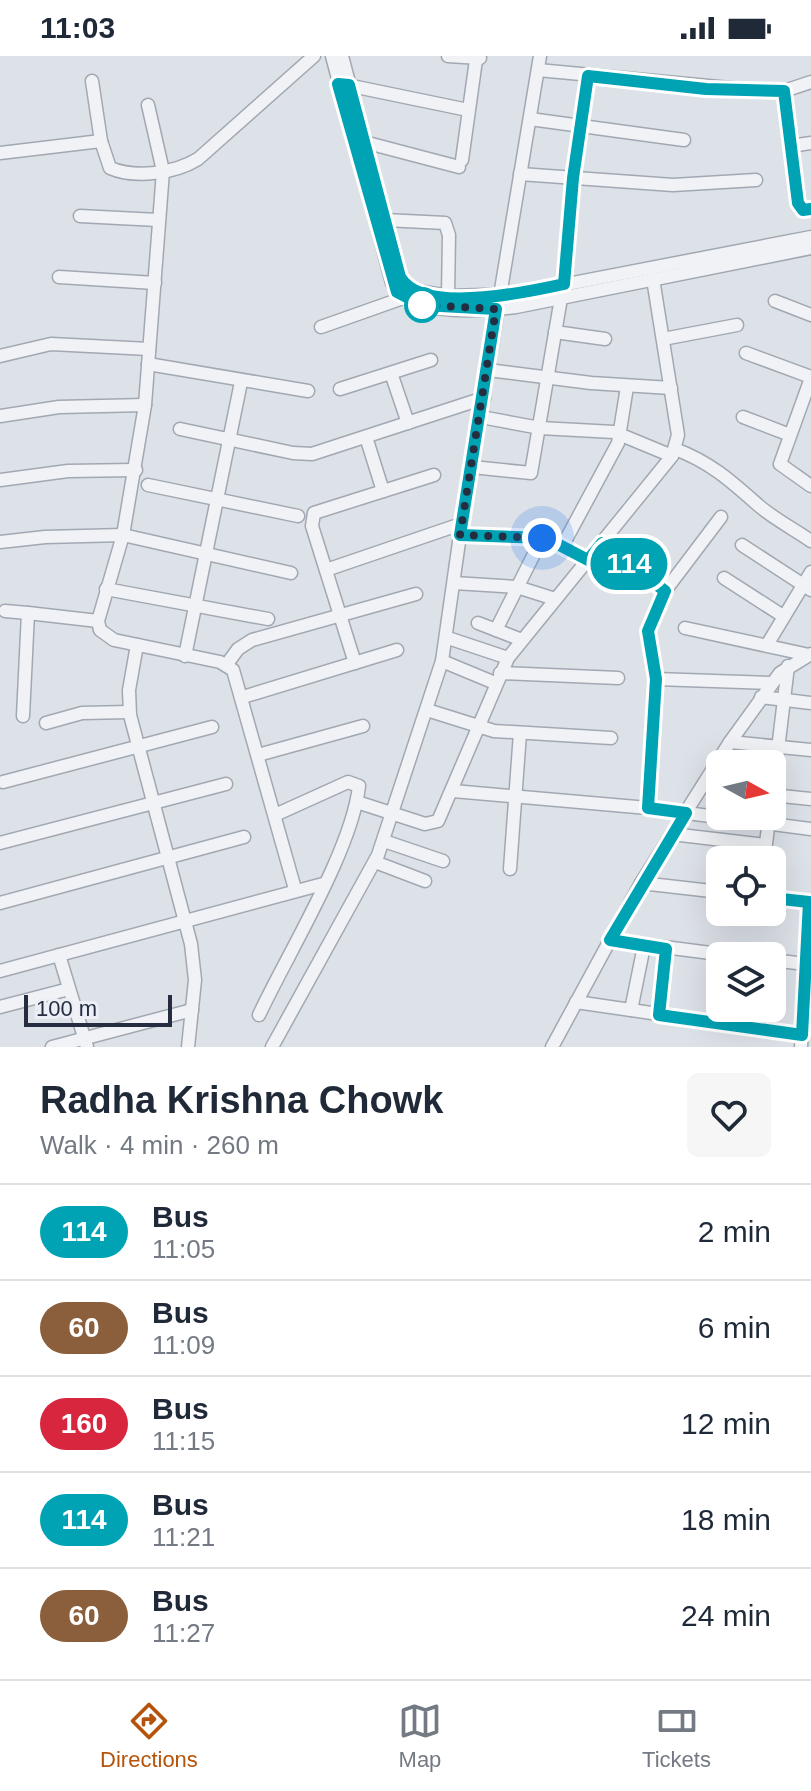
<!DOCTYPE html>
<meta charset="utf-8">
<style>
:root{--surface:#fff;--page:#f6f6f7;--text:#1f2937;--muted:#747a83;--line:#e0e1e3;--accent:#b45309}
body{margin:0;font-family:Helvetica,sans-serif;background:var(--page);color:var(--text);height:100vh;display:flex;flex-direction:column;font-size:30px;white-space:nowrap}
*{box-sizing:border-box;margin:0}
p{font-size:26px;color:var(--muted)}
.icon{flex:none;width:44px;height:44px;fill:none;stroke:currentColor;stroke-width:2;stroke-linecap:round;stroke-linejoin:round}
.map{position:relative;height:991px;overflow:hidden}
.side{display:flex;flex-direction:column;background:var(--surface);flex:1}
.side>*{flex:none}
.badge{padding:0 16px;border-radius:26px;font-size:28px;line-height:52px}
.needle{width:52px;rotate:98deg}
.buttons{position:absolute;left:706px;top:694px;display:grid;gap:16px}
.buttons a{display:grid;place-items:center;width:80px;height:80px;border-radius:12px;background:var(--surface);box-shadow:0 8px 32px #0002;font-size:40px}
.scale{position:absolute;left:24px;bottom:20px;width:148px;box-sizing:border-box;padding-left:8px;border:4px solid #252e40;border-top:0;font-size:22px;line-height:28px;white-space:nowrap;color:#252e40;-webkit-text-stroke:6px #ecf0f6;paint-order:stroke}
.you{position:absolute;width:40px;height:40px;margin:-20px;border:6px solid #fff;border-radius:50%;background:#1a73e8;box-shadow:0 0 0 12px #1a73e833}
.map>.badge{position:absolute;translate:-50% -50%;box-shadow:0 0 0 4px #fff}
.round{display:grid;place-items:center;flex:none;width:84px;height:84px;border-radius:12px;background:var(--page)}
.summary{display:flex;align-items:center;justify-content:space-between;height:136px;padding:0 40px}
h1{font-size:38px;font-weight:700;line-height:60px}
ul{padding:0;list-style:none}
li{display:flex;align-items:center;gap:24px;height:96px;padding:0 40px;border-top:2px solid var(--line)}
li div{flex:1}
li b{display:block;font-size:30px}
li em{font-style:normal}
li .badge{min-width:88px;font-weight:700;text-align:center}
.status{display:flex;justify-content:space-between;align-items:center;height:56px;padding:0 40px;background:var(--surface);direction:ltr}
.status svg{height:22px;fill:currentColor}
.tabs{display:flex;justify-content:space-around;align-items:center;height:112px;border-top:2px solid var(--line);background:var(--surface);font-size:22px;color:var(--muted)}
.tabs a{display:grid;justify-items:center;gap:4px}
.tabs .selected{color:var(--accent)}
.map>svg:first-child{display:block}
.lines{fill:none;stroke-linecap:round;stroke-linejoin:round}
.minor-casing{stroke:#a2a8b2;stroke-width:15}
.minor{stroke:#f0f2f6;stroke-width:12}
.line-casing{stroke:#fff;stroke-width:18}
.line{stroke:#00a3b4;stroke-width:12}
.walk{stroke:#252e40;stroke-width:8;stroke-dasharray:0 14.4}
.stop-dot{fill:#fff;stroke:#00a3b4;stroke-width:4}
</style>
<div class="status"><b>11:03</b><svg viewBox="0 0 49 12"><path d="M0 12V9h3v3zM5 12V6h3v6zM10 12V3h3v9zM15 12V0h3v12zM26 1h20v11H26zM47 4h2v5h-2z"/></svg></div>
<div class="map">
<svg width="811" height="991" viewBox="0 0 811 991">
<rect width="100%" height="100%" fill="#dde1e8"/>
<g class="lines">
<defs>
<g id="minor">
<path d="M332 0 392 227C409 261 483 255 516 251L811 192"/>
<polyline points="342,0 400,221 412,234 448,240 516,238 811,181"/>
<polyline points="448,0 480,2"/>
<polyline points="538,14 762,35 784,35 811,26"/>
<path d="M92 25 101 85 110 112C136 123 175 117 198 103L314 0"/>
<polyline points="342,28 468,54"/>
<polyline points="784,35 798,147 803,154 811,153"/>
<polyline points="148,49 163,115 145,349 123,479 98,565 100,574 114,584 220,606 233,614 295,833"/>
<polyline points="530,63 684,84"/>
<polyline points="364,86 459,111"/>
<polyline points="791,90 811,87"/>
<polyline points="0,97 101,85"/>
<polyline points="462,104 476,4"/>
<polyline points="520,118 673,129 756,124"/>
<polyline points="80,160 158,164"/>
<polyline points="385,164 445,167 449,179 448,240"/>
<polyline points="59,221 155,227"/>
<polyline points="564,228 573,122 588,20"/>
<polyline points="775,245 811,259"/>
<polyline points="321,271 403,242"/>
<polyline points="555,276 605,283"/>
<polyline points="663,283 737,269"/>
<polyline points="746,297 811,321"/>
<polyline points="0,300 51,288 149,293"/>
<polyline points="148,308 308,335"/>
<polyline points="488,314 591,327 671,332"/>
<polyline points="391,317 408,367"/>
<polyline points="811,322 780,408 811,430"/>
<polyline points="340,333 431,304"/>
<polyline points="0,360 59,351 145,349"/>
<polyline points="481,361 540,372 614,376 672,400"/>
<polyline points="743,361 790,379"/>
<polyline points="180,373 293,397 312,398 484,342"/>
<polyline points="366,381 383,435"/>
<path d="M675 393C710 406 731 425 758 449 774 463 794 473 811 485"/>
<polyline points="472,411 531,417 561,242"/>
<polyline points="0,424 68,415 136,414"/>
<polyline points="148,429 298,460"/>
<polyline points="460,479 546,482 588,504"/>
<polyline points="0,486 45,481 123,479 291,517"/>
<polyline points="602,487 665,535"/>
<polyline points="563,489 618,387 627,331"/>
<polyline points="742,489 811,534"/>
<polyline points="326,514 461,468"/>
<polyline points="724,522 783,560"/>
<polyline points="454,527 517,531 555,543"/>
<polyline points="106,533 268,563"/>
<polyline points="5,555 28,557"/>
<polyline points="478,567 522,584"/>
<polyline points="685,572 809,599"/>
<polyline points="496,574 542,482"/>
<polyline points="448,582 508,602"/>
<polyline points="137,589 129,634 130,659 191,888 195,924 188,991"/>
<polyline points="767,589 811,516"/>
<polyline points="185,600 241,326"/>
<polyline points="442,605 495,627"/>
<polyline points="355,607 312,470 314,457 434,419"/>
<polyline points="227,608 238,593 252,584 416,538"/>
<polyline points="500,617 618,622"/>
<polyline points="656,623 770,627"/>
<polyline points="243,641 397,594"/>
<polyline points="761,641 811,647"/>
<polyline points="427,654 494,675 611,682"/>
<polyline points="23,660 28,557 98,565"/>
<polyline points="46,667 82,657 129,656"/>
<polyline points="730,686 811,694"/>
<polyline points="258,699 363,670"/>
<polyline points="3,726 212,671"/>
<polyline points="453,735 648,752 811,773"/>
<polyline points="772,739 811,743"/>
<polyline points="772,743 788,610"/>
<polyline points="357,746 425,768 438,765 508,602 672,400 678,379 653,223"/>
<polyline points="648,752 656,623 648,575 665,535 721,461"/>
<polyline points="672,778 765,789"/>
<polyline points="384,785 443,805"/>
<polyline points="0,787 226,728"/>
<polyline points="764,804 769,763"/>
<polyline points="375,806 425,825"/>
<polyline points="510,813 520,677"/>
<polyline points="641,827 720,836"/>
<polyline points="772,842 811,846"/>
<polyline points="0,847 244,781"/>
<polyline points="610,884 734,900"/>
<polyline points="59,899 87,991"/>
<polyline points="772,904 805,908"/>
<polyline points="0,915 323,828"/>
<polyline points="576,946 802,979"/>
<polyline points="0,951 69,933"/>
<polyline points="631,954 644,890"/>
<path d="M259 959C288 897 352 794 359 730L348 726 275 759"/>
<polyline points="659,959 666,893"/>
<polyline points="52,991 192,954"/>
<polyline points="272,991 378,799 442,605 460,479 540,0"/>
<polyline points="552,991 641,827 730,686 780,617 811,598"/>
<polyline points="801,991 809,846"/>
</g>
</defs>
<use href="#minor" class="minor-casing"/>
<use href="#minor" class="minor"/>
</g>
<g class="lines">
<defs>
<path id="line" d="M772 842 809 846 802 979 659 959 666 893 610 884 686 757 648 752 656 623 648 575 665 535 602 487 588 504 546 482 460 479 496 253 422 249 397 236 338 28 349 29 400 221C422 259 528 236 564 228L573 122 588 20 706 33 784 35 798 147 803 154 811 153"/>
</defs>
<use href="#line" class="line-casing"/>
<use href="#line" class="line"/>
<polyline class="walk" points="422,249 496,253 460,479 542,482"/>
</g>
<circle class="stop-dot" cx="422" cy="249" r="16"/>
</svg>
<div class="buttons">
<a><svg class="needle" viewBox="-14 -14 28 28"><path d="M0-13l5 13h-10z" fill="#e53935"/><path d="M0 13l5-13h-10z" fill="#747a83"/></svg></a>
<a><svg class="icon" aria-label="locate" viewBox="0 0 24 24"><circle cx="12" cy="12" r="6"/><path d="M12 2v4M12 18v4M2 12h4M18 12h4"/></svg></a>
<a><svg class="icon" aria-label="layers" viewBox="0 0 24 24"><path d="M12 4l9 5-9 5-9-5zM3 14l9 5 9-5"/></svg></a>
</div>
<div class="scale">100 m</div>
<div class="you" style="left:542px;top:482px"></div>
<b class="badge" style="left:629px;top:508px;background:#00a3b4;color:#fff">114</b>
</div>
<section class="side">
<div class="summary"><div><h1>Radha Krishna Chowk</h1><p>Walk · 4 min · 260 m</p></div><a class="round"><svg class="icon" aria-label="heart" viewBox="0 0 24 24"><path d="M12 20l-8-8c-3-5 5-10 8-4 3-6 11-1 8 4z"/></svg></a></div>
<ul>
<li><span class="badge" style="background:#00a3b4;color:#fff">114</span><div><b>Bus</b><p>11:05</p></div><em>2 min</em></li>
<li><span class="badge" style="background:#8b5e3c;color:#fff">60</span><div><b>Bus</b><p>11:09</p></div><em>6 min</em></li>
<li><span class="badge" style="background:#d7263d;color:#fff">160</span><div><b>Bus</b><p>11:15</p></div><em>12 min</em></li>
<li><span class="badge" style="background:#00a3b4;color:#fff">114</span><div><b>Bus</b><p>11:21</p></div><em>18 min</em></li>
<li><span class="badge" style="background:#8b5e3c;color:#fff">60</span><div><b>Bus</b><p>11:27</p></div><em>24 min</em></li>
</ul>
</section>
<nav class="tabs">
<a class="selected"><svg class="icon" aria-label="directions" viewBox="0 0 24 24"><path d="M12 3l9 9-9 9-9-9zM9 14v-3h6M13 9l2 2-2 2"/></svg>Directions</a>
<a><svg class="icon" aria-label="map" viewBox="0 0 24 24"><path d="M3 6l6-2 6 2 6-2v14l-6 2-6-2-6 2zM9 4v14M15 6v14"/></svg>Map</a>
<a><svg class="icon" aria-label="tickets" viewBox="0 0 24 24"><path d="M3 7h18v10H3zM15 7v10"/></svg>Tickets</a>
</nav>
